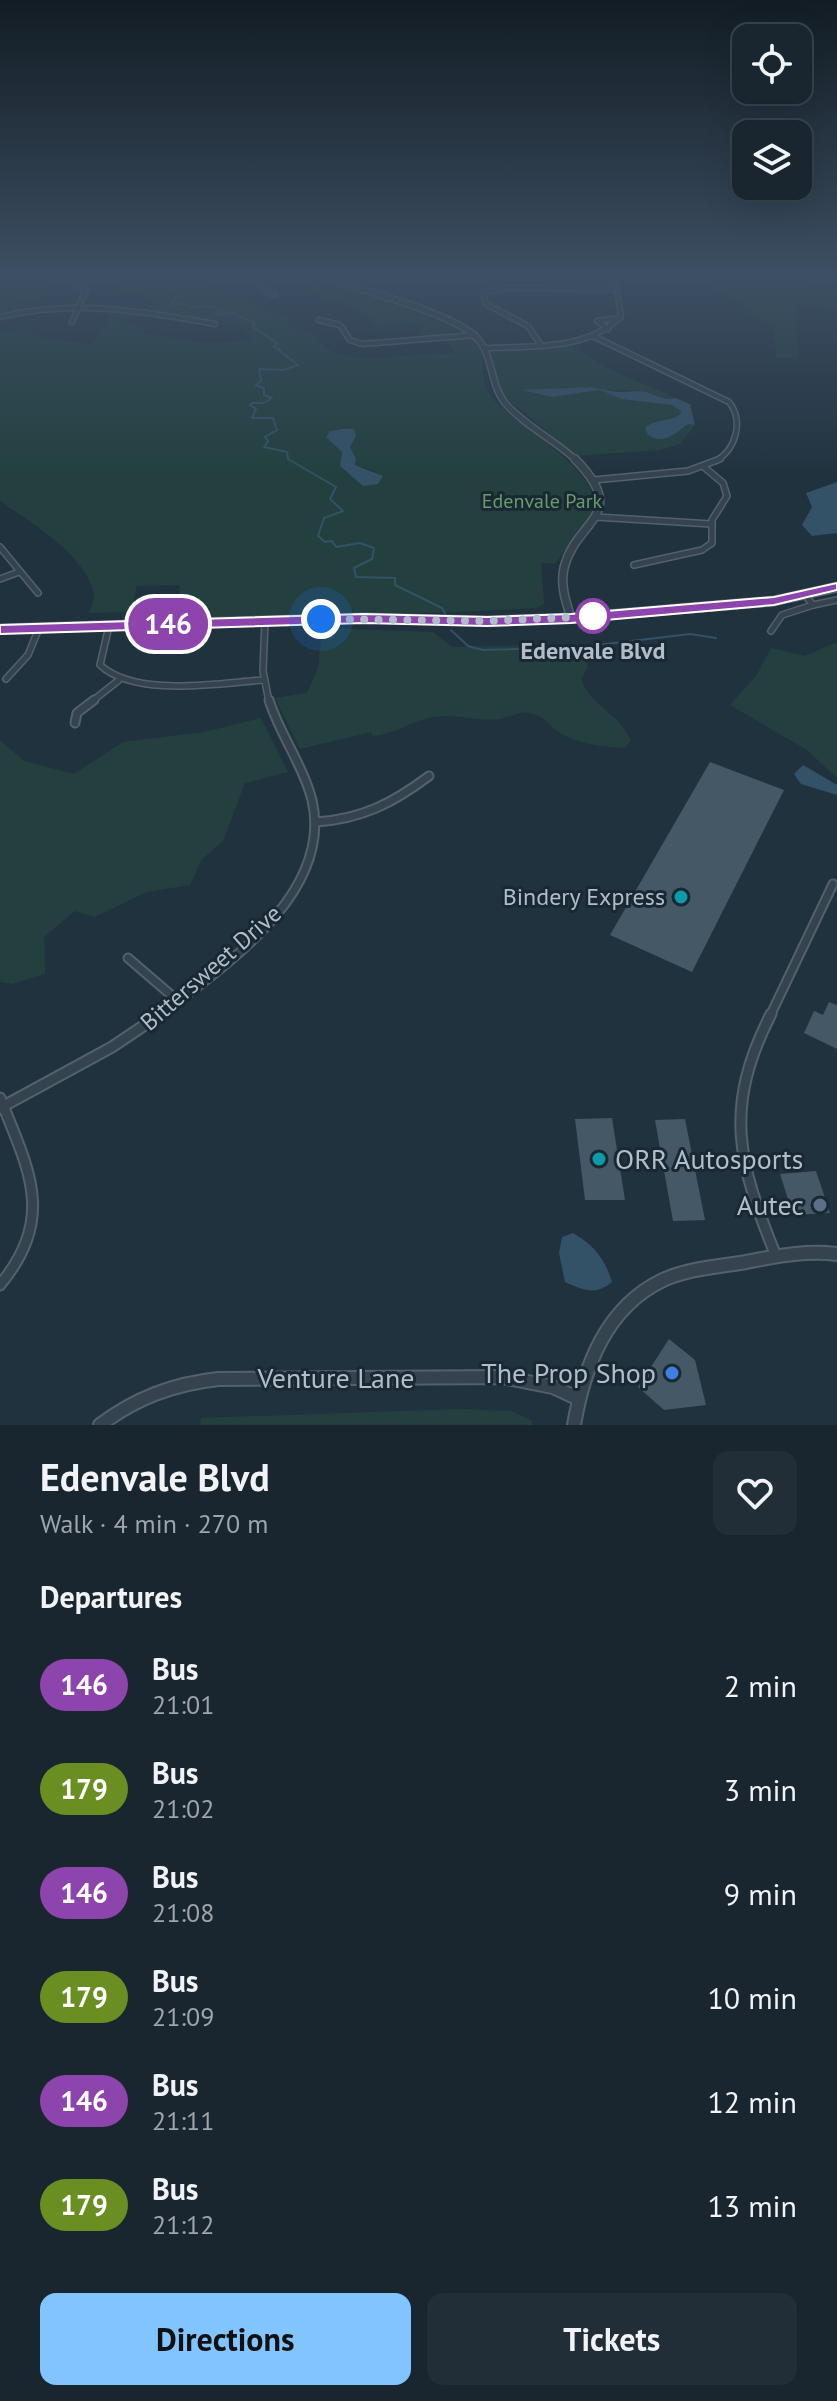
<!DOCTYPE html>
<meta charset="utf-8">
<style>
:root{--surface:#19262f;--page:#222e37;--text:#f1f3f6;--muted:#9fa5aa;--line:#37434b;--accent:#81c4ff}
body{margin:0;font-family:"PT Sans",sans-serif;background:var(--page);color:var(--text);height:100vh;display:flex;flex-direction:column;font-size:30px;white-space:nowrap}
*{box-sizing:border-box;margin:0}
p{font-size:26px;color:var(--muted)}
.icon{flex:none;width:44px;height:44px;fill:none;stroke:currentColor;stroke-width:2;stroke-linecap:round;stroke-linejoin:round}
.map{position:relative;height:1425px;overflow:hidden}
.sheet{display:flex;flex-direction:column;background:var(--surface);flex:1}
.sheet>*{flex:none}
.badge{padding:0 16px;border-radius:26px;font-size:28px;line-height:52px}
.tools{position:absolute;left:732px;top:24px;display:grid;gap:16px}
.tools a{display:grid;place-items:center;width:80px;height:80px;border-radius:16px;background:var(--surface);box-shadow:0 8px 32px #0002,0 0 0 2px var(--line);font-size:40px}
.you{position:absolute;width:40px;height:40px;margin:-20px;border:6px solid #fff;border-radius:50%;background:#1a73e8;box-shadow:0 0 0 12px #1a73e833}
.map>.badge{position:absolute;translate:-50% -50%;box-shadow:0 0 0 4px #fff}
h2{padding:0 40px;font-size:30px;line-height:72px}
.round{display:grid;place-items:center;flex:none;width:84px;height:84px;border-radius:16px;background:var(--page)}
.summary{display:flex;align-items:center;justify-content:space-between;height:136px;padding:0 40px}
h1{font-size:38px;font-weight:700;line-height:60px}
.cta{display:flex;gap:16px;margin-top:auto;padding:16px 40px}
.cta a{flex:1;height:92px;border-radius:16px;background:var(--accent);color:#111;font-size:32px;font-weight:700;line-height:92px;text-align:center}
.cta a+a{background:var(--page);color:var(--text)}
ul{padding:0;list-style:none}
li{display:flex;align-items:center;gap:24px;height:104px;padding:0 40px}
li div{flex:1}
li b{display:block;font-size:30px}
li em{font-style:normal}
li .badge{min-width:88px;font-weight:700;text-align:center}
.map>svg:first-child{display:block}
.green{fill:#23403f;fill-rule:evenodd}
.water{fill:#335167}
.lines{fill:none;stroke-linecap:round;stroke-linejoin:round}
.stream{stroke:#335167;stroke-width:2}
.building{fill:#455865}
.minor-far3-casing{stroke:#53616c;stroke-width:7}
.minor-far2-casing{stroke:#53616c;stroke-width:8}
.minor-far1-casing{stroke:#53616c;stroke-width:11}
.minor-casing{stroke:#53616c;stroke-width:13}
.tertiary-far2-casing{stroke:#53616c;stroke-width:8}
.tertiary-far1-casing{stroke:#53616c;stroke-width:10}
.tertiary-casing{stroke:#53616c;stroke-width:16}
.secondary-casing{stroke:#53616c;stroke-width:11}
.minor-far3{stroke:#35434e;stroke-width:4}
.minor-far2{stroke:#35434e;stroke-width:5}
.minor-far1{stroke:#35434e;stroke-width:7}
.minor{stroke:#35434e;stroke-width:9}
.tertiary-far2{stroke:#35434e;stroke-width:5}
.tertiary-far1{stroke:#35434e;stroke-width:7}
.tertiary{stroke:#35434e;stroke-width:12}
.secondary{stroke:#435362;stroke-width:8}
.line{fill:#8e44ad;stroke:#fff;stroke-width:2}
.walk{stroke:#b1beca;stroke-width:8;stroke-dasharray:0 14.4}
.stop-dot{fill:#fff;stroke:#8e44ad;stroke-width:4}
.culture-dot{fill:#0f9aa8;stroke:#1a2833;stroke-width:3}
.service-dot{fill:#5c6f8a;stroke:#1a2833;stroke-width:3}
.shop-dot{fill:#3f7fe0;stroke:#1a2833;stroke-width:3}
.labels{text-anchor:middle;stroke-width:6;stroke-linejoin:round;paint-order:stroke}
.far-park-label{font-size:20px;fill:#669d6a;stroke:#1a2833}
.stop-label{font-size:24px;font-weight:bold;fill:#b1beca;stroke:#1a2833}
.poi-label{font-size:24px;fill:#b1beca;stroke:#1a2833;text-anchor:end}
.street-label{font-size:24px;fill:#b1beca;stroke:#1a2833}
.near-poi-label{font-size:28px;fill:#b1beca;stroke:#1a2833;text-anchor:end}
.near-street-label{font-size:28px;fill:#b1beca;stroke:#1a2833}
</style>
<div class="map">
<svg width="837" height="1425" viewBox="0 0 837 1425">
<rect width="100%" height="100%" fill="#21323f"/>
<g class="green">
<polygon points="0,275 26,275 47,287 49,295 19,301 21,308 0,314"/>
<path d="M73 275H182L187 283 213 288 217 293 257 305V310L288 317V327L312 333 327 349 341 355 367 358 454 353 447 339 472 338C491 360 475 376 493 399 514 425 603 471 593 508 587 528 567 547 555 564L541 563 544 604 536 608C421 615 306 614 190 618L177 610 180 585 137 586 130 612 89 613C91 607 95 600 94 595 89 557 29 521 0 501V333L29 328 36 337 90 344 107 325 114 310 139 312 124 323 143 328 144 333C180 340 216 348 252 338L238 326 226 324 222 320H202L147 309 154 301 148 295 119 294 123 282C106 274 88 283 73 275ZM342 429 355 436 350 447 356 458 355 465 377 472H348L340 466 342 452 326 436 331 431Z"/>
<path d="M290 275C321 275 438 315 466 332L424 337 417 324 378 328C361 305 340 301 313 295V286Z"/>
<polygon points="722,275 803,275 802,286 820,292 837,293 837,307 796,304 798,359 776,358 774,329 749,313 738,299 700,281"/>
<polygon points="571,346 607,368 676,398 666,399 643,391 558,388 552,397 600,390 621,399 673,405 680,410 681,415 654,422 673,436 688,424 695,425 680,444 660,450 577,456 507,399 499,388 492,351"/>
<path d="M322 628 433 632 452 647 580 644 588 667 581 679C591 707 620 713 631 741L625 748C604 747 577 744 559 732 547 725 545 715 529 713 518 711 511 717 500 719 477 722 455 713 432 717 411 721 395 734 373 736L371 732 300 749 275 698 307 693 318 668Z"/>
<polygon points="837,642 837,778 807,750 730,705 756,676 771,648 805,656"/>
<polygon points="261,718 288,772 245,783 223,841 202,859 190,885 147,892 94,917 75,911 44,937 45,974 12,984 0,982 0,740 24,761 74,774 123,742 204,732"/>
<polygon points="457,1409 512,1411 532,1421 532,1425 200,1425 201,1418"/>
</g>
<g class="water">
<path d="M590 387 617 392 643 391 666 399 676 398 690 404 695 425 688 424C675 434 664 445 648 435L645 428C656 418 669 422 681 414L680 410 672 405 621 399 600 390 552 397 522 390Z"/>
<polygon points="342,429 354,429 356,436 350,447 356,458 355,465 383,476 378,484 363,486 340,466 342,452 326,437 330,431"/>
<polygon points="837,482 837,533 812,536 802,525 812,507 806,493"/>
<polygon points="803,765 837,785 837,795 801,784 794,774"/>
<path d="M573 1233C594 1245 605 1259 612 1282 595 1296 584 1290 565 1282L559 1253 562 1237Z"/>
</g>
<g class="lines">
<g class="stream">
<polyline points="119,275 148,275"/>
<polyline points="160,275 169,279 168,286 177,294 172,304 187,304 189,308 208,306 223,310 216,315 233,313 254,323 253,327 277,343 274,346 298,365 283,370 259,369 261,381 256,385 264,388 264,395 272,398 264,403 252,403 250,405 256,409 252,418 273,418 277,430 265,437 268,441 264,447 287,452 288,459 336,487 330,499 343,511 324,518 318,536 325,542 332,541 336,547 360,543 374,548 372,559 354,568 356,577 395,578 395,585 442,608 447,617"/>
<polyline points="451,630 468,646 483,650 581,647 690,634 716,638"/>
</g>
</g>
<g class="building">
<polygon points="710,762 784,790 692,972 610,935"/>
<polygon points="829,1002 837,1005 837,1049 804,1033 814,1011 823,1015"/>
<polygon points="612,1118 625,1200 585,1200 575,1119"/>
<polygon points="685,1119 705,1220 673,1221 655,1120"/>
<polygon points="816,1171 830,1213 793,1215 780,1174"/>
<polygon points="669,1339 695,1360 706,1405 664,1410 638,1387"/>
</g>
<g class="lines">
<defs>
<g id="minor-far3">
<polyline points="68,275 86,290 72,322"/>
<polyline points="251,275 266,292 275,295"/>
<polyline points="368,275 376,280"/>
<path d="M0 317C72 299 143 311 215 324"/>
<polyline points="319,320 340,325 350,340 363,344 475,335"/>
<polyline points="608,329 597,321 620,318"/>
<path d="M593 336 729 402C744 421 736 449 716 461"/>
<polyline points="540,344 528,326 486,304 483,294 503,288 616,289"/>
<path d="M486 348C532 346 587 351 621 316L616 284 620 275"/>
</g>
<g id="minor-far2">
<polyline points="594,480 688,471 720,459"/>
<polyline points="596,517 711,524"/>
<polyline points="0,547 38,593"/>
<polyline points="634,565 702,550 712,543 712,520 727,496 723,483 704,467"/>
<polyline points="0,579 19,572"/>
<polyline points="813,605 837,600"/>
<polyline points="265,621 263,671 269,702"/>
<path d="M109 626 100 665C136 698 218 683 264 680"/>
<polyline points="771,631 782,615 813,605 805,595"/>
<polyline points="6,679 28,655 39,628"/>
<polyline points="91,702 119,680"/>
</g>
<g id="minor-far1">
<polyline points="75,723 77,713 94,700"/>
<path d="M316 822C362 819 393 803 429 776"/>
<polyline points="128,958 178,1001"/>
<path d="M159 1016C223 967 334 894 312 800 303 765 280 735 269 700"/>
<polyline points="770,1016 833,884"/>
</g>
<g id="minor">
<path d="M771 1014C723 1108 738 1162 776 1256"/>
<path d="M0 1098C29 1171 56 1216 0 1285"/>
<polyline points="0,1108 112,1047 161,1014"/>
</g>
<path id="tertiary-far2" d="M315 275C352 287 450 312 475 336 494 354 489 383 505 403 525 426 555 440 577 461"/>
<path id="tertiary-far1" d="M571 618C566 602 560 585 564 568 576 519 631 516 575 459"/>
<g id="tertiary">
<path d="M100 1425C136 1398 173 1384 218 1379L502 1377 553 1387 579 1399"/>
<path d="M574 1425C584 1367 606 1307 663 1280 687 1269 715 1267 740 1263 773 1257 804 1250 837 1254"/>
</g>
<polyline id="secondary" points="0,629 364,618 487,621 571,618 774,601 837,587"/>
</defs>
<use href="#minor-far3" class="minor-far3-casing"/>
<use href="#minor-far2" class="minor-far2-casing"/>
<use href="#minor-far1" class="minor-far1-casing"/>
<use href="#minor" class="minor-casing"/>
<use href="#tertiary-far2" class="tertiary-far2-casing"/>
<use href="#tertiary-far1" class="tertiary-far1-casing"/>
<use href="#tertiary" class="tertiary-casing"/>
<use href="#secondary" class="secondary-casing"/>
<use href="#minor-far3" class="minor-far3"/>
<use href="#minor-far2" class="minor-far2"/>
<use href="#minor-far1" class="minor-far1"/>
<use href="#minor" class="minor"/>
<use href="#tertiary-far2" class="tertiary-far2"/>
<use href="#tertiary-far1" class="tertiary-far1"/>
<use href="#tertiary" class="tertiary"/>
<use href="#secondary" class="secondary"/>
</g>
<linearGradient id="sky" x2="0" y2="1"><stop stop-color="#121c23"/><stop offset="0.58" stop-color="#3d4f63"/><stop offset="1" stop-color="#3d4f63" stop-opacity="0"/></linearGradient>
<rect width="837" height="475" fill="url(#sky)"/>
<polygon class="line" points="837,583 837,590 774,605 571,623 487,626 364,623 0,634 0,625 364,614 487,617 571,614 774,597"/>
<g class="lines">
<polyline class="walk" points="321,619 487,621 602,616 593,616"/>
</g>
<circle class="stop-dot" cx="593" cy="616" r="16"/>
<g class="culture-dot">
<circle cx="681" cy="897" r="8"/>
<circle cx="599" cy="1159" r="8"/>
</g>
<circle class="service-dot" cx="820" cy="1205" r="8"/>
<circle class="shop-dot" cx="672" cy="1373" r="8"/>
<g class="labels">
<g class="far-park-label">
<text x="542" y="508">Edenvale Park</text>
</g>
<g class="stop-label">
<text x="593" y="659">Edenvale Blvd</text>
</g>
<g class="poi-label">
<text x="665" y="905">Bindery Express</text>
</g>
<g class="street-label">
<text transform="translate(211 968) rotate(-41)" y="8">Bittersweet Drive</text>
</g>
<g class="near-poi-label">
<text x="615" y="1169" text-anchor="start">ORR Autosports</text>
<text x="804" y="1215">Autec</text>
<text x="656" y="1383">The Prop Shop</text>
</g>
<g class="near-street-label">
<text x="336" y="1388">Venture Lane</text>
</g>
</g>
</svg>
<div class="tools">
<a><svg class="icon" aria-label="locate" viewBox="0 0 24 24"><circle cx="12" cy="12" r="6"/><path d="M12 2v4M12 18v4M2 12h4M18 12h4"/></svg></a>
<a><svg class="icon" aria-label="layers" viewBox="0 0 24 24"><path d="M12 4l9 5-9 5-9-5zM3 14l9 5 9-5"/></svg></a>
</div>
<div class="you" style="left:321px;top:619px"></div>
<b class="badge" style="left:168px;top:624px;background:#8e44ad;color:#fff">146</b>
</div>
<section class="sheet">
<div class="summary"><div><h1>Edenvale Blvd</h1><p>Walk · 4 min · 270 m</p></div><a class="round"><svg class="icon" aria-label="heart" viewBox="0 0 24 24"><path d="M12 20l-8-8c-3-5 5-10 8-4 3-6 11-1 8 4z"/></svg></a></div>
<h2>Departures</h2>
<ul>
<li><span class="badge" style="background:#8e44ad;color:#fff">146</span><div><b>Bus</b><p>21:01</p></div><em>2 min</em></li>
<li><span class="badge" style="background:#6b8e23;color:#fff">179</span><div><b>Bus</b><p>21:02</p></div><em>3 min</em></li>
<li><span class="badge" style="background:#8e44ad;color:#fff">146</span><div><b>Bus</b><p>21:08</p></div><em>9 min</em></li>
<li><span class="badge" style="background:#6b8e23;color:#fff">179</span><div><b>Bus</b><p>21:09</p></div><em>10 min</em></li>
<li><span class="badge" style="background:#8e44ad;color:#fff">146</span><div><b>Bus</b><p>21:11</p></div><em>12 min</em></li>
<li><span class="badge" style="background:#6b8e23;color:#fff">179</span><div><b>Bus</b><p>21:12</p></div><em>13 min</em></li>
</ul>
<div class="cta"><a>Directions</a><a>Tickets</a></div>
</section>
